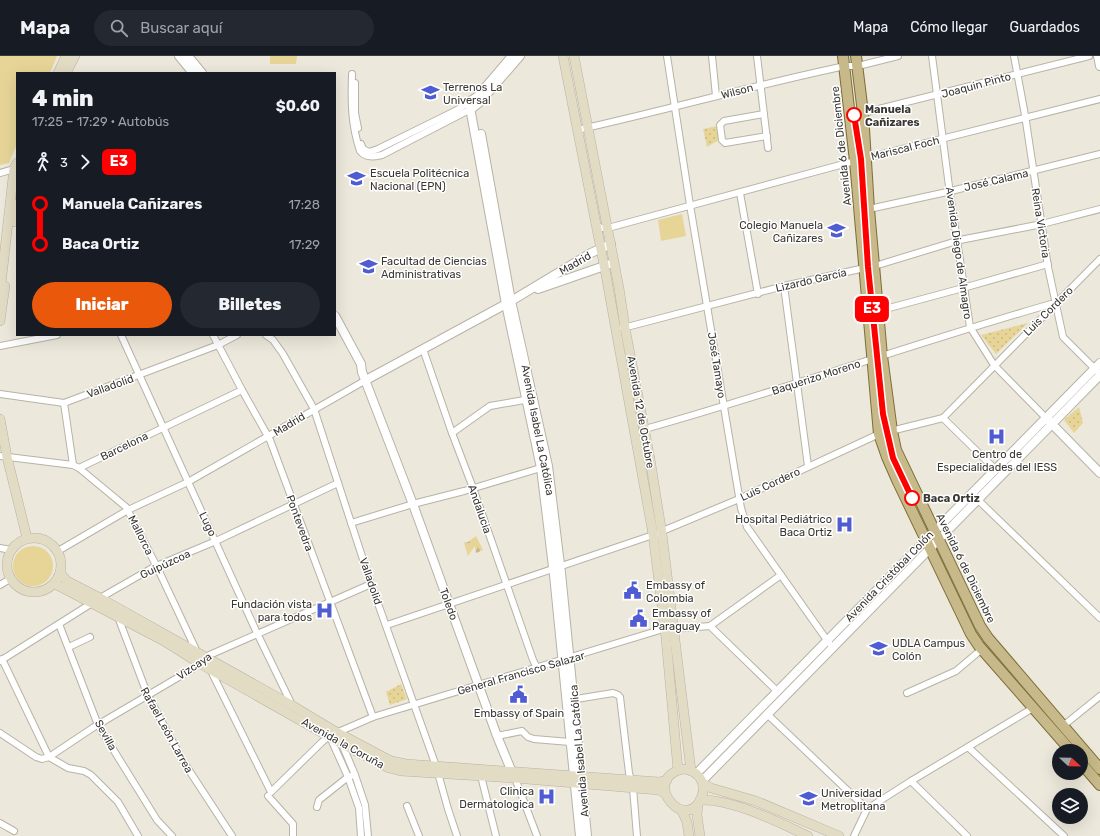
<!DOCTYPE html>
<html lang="es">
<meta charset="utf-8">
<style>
:root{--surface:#171b24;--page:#242831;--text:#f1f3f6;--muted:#9ea1a6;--line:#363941;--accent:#ea580c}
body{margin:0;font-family:Rubik,sans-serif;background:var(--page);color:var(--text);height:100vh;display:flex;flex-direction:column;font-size:15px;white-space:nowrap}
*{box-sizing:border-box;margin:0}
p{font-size:13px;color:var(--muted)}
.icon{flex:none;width:22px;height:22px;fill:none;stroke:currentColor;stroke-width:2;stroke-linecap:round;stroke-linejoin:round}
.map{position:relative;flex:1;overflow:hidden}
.sheet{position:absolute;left:16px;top:16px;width:320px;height:264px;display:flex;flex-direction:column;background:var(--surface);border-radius:0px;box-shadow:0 4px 16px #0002}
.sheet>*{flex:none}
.badge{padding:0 8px;border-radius:6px;font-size:14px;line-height:26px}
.needle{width:26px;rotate:112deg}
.controls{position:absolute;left:1052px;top:688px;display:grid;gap:8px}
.controls a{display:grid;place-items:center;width:36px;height:36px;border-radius:50%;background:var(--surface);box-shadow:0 4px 16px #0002;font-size:20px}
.map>.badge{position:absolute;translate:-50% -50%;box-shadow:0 0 0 2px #fff}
.legs{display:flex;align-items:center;gap:6px;height:44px;padding:0 16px;font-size:13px}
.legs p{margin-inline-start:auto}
.headline{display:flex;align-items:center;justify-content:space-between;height:68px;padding:0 16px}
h1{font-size:22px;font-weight:800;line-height:30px}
.primary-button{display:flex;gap:8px;margin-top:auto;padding:8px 16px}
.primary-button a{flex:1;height:46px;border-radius:24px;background:var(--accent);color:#fff;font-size:16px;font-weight:800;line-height:46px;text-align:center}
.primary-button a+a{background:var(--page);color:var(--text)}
ul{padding:0 16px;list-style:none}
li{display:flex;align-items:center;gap:14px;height:40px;font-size:15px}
li i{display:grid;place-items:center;width:6px;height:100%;margin:0 5px;background:currentColor}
li i::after{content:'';width:10px;height:10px;margin:-5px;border:3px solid;border-radius:50%;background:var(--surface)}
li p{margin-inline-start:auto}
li:first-child i{background:linear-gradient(#0000 50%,currentColor 0)}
li:last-child i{background:linear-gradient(currentColor 50%,#0000 0)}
header{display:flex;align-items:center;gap:24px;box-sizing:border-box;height:56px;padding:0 20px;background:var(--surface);border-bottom:1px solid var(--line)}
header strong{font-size:19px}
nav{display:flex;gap:22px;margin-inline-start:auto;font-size:14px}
.search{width:280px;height:36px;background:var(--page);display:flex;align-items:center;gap:10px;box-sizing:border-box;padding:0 14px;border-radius:22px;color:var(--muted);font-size:15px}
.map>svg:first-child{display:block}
.grass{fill:#e7d597}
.forest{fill:url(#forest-firs)}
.park{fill:url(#park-dots)}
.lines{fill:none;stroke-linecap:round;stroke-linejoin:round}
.minor-casing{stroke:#b7b3a6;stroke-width:8}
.tertiary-casing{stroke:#b7b3a6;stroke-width:10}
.secondary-casing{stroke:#b7b3a6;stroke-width:10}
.primary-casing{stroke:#7d6e37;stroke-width:12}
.minor{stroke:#fff;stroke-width:6}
.tertiary{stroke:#fff;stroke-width:8}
.secondary{stroke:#e3dcc4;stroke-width:9}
.primary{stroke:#c7b989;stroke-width:10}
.line-1-casing{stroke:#fff;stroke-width:9}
.line-1{stroke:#f00;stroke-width:6}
.stop-1-dot{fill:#fff;stroke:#f00;stroke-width:2}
.labels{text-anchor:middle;stroke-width:3;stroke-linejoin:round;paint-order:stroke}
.street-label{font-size:11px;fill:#393732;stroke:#fff}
.poi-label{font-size:11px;fill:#393732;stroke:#fff;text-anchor:start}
.stop-label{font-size:11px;font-weight:bold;fill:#393732;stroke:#fff;text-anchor:start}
</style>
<header>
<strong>Mapa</strong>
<div class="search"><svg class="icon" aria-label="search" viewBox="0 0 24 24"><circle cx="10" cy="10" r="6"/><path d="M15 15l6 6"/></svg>Buscar aquí</div>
<nav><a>Mapa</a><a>Cómo llegar</a><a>Guardados</a></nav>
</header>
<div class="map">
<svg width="1100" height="780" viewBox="0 0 1100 780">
<defs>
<pattern id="forest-firs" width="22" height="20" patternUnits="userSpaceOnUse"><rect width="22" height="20" fill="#e7d597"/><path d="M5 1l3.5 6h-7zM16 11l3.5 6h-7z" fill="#c7b783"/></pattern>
<pattern id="park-dots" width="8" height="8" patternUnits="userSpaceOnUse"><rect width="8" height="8" fill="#e7d597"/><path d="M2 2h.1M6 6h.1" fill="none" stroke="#c7b783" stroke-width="1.8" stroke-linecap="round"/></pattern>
</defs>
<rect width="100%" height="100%" fill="#ece8db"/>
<g class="grass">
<polygon points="0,0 57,0 50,17 17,17 17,88 9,107 0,109"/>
<polygon points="270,0 297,0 296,8 270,8"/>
<polygon points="682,158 686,180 661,185 658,164"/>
<circle cx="33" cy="510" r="20"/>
</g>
<polygon class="forest" points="476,480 483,494 476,497 475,490 468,500 464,487 468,486"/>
<g class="park">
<polygon points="717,70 719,84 707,91 703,73"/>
<polygon points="1028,267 996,298 981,279"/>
<polygon points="1079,351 1083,367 1074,377 1064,364"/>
<polygon points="401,628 407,643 390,649 386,636"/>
</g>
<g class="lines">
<defs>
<g id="minor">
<polyline points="667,0 690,149 741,452 747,471 829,587"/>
<polyline points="712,0 716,40"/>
<polyline points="757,0 768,92"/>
<polyline points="932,0 950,138 970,271 994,309 1046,362"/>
<polyline points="1014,0 1025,59 1048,211 1063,281 1100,318"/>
<path d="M352 18C351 45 351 68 360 95 366 102 373 101 382 99L471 53"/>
<polyline points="355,27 355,57 358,72"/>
<polyline points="863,57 1089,0"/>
<polyline points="764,58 724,65 720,69 722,84 725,87 767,80"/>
<path d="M577 74C667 54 755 29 845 10H858L898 0"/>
<polyline points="361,88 363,93 369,96 378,93 457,54 469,46"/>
<polyline points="0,117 14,113 17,114"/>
<polyline points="740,137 758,238"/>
<polyline points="869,153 947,136 1100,98"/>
<polyline points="596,168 601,172 608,172 866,102 1100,43"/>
<polyline points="784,230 808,410"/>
<polyline points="878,255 963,232 1048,208"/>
<polyline points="623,272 784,230 878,209 960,184 1042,168 1100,153"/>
<polyline points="121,279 257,577 292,649"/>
<polyline points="213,279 242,334 270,384 373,661"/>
<polyline points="266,279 273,284 283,298 314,353 371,528 436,710 448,753 457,780"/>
<polyline points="0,290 57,279"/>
<polyline points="423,293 452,377 473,432 533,604 537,612"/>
<polyline points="0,338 64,347 218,289 237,279"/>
<polyline points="64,347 73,409"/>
<polyline points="943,362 995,413"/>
<path d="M645 373C781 335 915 287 1051 248H1055"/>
<polyline points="452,377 490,350 530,343"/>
<polyline points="0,400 73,409 79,412 126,451 157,511 197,596"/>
<polyline points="79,412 242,334"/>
<polyline points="975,441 1100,562"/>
<polyline points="351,467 413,448 464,435 544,411"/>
<polyline points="0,492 11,494"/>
<polyline points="58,495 128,454 188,426 366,324"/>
<polyline points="0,529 10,523"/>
<polyline points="118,561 148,640 183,705 232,780"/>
<polyline points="59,568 98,669 157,764 172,780"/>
<polyline points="387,569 653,479 739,443 879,378 943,362 1100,203"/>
<polyline points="710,570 777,635"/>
<polyline points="69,591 90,581"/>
<polyline points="2,603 49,701 68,712 84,715 91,719 118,746 138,780"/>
<polyline points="0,605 100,542 154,511 216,485 338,427"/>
<polyline points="211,615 271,736 321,687 329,680 373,661 660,574 710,570 781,519"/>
<polyline points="907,637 956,615 982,593"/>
<polyline points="570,644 613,637 618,639 620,641 629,717 633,732 637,780"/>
<polyline points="767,658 867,753"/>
<polyline points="1063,670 1100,640"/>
<polyline points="0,677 36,701 42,703 49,701 94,671 194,612 205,601 371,528"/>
<polyline points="497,680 522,675 528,681 534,683 570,686"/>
<polyline points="330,681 348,721 359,752 361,780"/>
<polyline points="342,688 355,719 365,749 368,780"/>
<polyline points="968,691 1064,780"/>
<polyline points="481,716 481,720 496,780"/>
<polyline points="515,722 537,780"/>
<polyline points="911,725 967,780"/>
<polyline points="268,740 293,768 293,780"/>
<polyline points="407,750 419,780"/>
<polyline points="317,751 319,744 348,721 351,720"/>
<polyline points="0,767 14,775"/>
<polyline points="854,780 867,753 911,725 1033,652"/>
</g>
<g id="tertiary">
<polyline points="179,0 193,17"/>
<polyline points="188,0 202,17"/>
<polyline points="512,0 478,40 469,46 506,248 541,412 554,519 580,780"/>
<polyline points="1098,0 1100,10"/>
<polyline points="471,53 480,46 520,0"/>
<polyline points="481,78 511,245 548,410 561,517 587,780"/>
<polyline points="538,233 610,208"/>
<polyline points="335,260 361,308 362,316 414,451 497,680 514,721"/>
<polyline points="366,324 506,248 591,197 611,188"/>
<polyline points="1049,365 1100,417"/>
<polyline points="696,718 1100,307"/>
<polyline points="702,725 1100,319"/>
</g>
<g id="secondary">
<polyline points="563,0 606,219 653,478 666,582 678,714"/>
<polyline points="574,0 619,232 625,272 650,403 662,478 691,715"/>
<polyline points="58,17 66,0"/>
<polyline points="66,17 75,0"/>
<polyline points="14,166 17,148"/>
<polyline points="0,237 14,113 17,107"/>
<polyline points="0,265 5,230"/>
<polyline points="0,363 7,401 27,482"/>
<circle cx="34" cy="509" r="27"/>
<polyline points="60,517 67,525 100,542 293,650 338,677 391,705 406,708 659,726 667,724"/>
<polyline points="54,528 59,530 164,585 199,607 342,688 389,712 401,715 515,722 659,734 666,738"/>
<path d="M682 713C697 713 707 726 702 740 688 780 639 725 682 713Z"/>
<polyline points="704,728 711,732 756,745 839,780"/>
<path d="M700 744C731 742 780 767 808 780"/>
<polyline points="698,748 697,759 700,780"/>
<polyline points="682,755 687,766 689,780"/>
</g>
<g id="primary">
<polyline points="843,0 855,105 879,378 887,401 898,426 971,578 979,590 1071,695"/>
<polyline points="856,0 863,57 869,153 882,300 892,375 896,394 980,570 988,582 1100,713"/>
<polyline points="1081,707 1100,729"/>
</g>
</defs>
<use href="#minor" class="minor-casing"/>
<use href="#tertiary" class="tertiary-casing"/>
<use href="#secondary" class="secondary-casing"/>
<use href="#primary" class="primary-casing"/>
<use href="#minor" class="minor"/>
<use href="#tertiary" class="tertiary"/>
<use href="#secondary" class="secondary"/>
<use href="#primary" class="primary"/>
</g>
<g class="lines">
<defs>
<polyline id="line-1" points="854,59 861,103 868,211 883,358 893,402 912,442"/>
</defs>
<use href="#line-1" class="line-1-casing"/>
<use href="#line-1" class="line-1"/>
</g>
<defs>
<symbol id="university-bare" viewBox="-9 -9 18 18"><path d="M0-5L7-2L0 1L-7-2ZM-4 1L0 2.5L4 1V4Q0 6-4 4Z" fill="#4f5cd2" stroke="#fff" stroke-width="2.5" paint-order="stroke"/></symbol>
<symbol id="hospital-bare" viewBox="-9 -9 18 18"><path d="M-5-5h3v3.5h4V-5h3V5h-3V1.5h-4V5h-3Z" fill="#4f5cd2" stroke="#fff" stroke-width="2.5" paint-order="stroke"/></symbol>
<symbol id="civic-bare" viewBox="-9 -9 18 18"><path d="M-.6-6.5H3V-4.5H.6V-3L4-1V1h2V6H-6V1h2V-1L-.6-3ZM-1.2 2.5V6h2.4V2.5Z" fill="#4f5cd2" stroke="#fff" stroke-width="2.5" paint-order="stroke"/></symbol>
</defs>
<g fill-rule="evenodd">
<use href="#university-bare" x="418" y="24" width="25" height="25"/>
<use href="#university-bare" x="344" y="110" width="25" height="25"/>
<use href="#university-bare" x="824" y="162" width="25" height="25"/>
<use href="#university-bare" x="356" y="198" width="25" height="25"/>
<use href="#hospital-bare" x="984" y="368" width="25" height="25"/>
<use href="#hospital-bare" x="832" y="456" width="25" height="25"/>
<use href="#civic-bare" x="620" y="522" width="25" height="25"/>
<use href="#hospital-bare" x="312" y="542" width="25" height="25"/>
<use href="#civic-bare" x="626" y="550" width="25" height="25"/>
<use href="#university-bare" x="866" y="580" width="25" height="25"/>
<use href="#civic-bare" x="506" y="626" width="25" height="25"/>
<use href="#hospital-bare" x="534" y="728" width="25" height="25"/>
<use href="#university-bare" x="796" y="730" width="25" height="25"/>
</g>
<g class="stop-1-dot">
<circle cx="854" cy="59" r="7"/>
<circle cx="912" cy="442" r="7"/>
</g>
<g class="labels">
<g class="street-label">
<text transform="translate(976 29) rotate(-15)" y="4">Joaquin Pinto</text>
<text transform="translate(737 35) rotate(-15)" y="4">Wilson</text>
<text transform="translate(841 90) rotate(-96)" y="4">Avenida 6 de Diciembre</text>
<text transform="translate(905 92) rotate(-14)" y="4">Mariscal Foch</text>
<text transform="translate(996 124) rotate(-13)" y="4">José Calama</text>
<text transform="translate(1041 167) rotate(81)" y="4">Reina Victoria</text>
<text transform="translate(959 197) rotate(82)" y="4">Avenida Diego de Almagro</text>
<text transform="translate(575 207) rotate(-30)" y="4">Madrid</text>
<text transform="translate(811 224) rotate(-13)" y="4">Lizardo García</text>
<text transform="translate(1048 255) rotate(-45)" y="4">Luis Cordero</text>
<text transform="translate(717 309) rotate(81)" y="4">José Tamayo</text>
<text transform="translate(816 321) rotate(-18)" y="4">Baquerizo Moreno</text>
<text transform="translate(110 330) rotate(-20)" y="4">Valladolid</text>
<text transform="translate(641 356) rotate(80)" y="4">Avenida 12 de Octubre</text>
<text transform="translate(289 368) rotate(-31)" y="4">Madrid</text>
<text transform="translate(538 374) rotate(79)" y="4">Avenida Isabel La Católica</text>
<text transform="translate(124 390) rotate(-26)" y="4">Barcelona</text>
<text transform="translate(770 428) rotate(-25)" y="4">Luis Cordero</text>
<text transform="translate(480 453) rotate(71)" y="4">Andalucia</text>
<text transform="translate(300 467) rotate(70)" y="4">Pontevedra</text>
<text transform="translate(208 468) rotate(64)" y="4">Lugo</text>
<text transform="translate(141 479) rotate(63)" y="4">Mallorca</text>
<text transform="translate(165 508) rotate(-25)" y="4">Guipúzcoa</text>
<text transform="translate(966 512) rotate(64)" y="4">Avenida 6 de Diciembre</text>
<text transform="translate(889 520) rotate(-46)" y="4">Avenida Cristóbal Colón</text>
<text transform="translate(371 525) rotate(71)" y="4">Valladolid</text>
<text transform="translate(449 548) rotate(70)" y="4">Toledo</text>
<text transform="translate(194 610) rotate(-34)" y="4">Vizcaya</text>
<text transform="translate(521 617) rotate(-16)" y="4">General Francisco Salazar</text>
<text transform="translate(167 674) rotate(61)" y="4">Rafael León Larrea</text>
<text transform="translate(106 679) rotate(61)" y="4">Sevilla</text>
<text transform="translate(343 687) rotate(29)" y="4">Avenida la Coruña</text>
<text transform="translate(579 695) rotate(-95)" y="4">Avenida Isabel La Católica</text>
</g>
<g class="poi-label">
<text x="443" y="35">Terrenos La<tspan x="443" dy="13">Universal</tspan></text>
<text x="370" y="121">Escuela Politécnica<tspan x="370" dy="13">Nacional (EPN)</tspan></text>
<text x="823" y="173" text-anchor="end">Colegio Manuela<tspan x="823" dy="13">Cañizares</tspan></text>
<text x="381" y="209">Facultad de Ciencias<tspan x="381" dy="13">Administrativas</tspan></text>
<text x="997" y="402" text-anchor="middle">Centro de<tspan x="997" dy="13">Especialidades del IESS</tspan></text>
<text x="832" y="467" text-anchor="end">Hospital Pediátrico<tspan x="832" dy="13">Baca Ortiz</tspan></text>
<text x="646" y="533">Embassy of<tspan x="646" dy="13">Colombia</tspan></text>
<text x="312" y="552" text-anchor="end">Fundación vista<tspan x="312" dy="13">para todos</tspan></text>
<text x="652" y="561">Embassy of<tspan x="652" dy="13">Paraguay</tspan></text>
<text x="892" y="591">UDLA Campus<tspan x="892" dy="13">Colón</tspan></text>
<text x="519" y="661" text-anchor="middle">Embassy of Spain</text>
<text x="534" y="739" text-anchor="end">Clinica<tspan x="534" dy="13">Dermatologica</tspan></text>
<text x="821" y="741">Universidad<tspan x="821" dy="13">Metroplitana</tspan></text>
</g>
<g class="stop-label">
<text x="865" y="57">Manuela<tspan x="865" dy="13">Cañizares</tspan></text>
<text x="923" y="446">Baca Ortiz</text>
</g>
</g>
</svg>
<div class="controls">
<a><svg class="needle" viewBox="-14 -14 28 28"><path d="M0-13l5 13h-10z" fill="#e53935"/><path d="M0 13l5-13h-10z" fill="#9ea1a6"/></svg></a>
<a><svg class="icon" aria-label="layers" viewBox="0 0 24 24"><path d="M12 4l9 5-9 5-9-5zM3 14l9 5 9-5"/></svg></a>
</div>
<b class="badge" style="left:872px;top:253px;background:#f00;color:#fff">E3</b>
<section class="sheet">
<div class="headline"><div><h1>4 min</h1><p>17:25 – 17:29 · Autobús</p></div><b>$0.60</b></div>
<div class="legs"><svg class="icon" aria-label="walk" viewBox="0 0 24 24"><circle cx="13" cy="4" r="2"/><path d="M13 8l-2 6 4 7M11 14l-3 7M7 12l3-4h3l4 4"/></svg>3<svg class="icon" aria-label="forward" viewBox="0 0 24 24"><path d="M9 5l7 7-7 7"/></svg><b class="badge" style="background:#f00;color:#fff">E3</b></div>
<ul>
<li><i style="color:#f00"></i><b>Manuela Cañizares</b><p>17:28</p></li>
<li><i style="color:#f00"></i><b>Baca Ortiz</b><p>17:29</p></li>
</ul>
<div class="primary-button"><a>Iniciar</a><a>Billetes</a></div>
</section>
</div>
